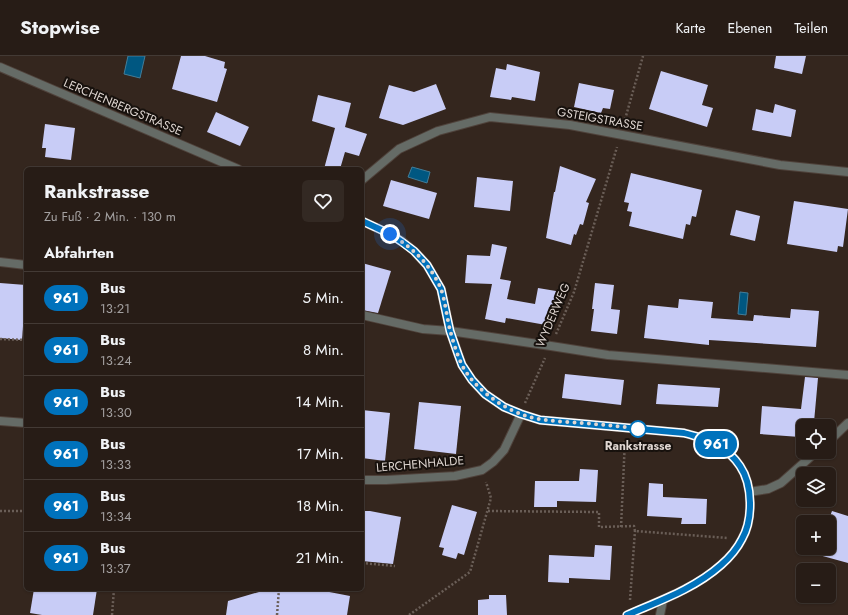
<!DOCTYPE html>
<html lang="de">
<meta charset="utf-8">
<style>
:root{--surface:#271c16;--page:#332923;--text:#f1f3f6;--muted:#a4a1a1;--line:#433a35}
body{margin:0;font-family:Jost,sans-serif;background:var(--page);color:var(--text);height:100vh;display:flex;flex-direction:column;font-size:15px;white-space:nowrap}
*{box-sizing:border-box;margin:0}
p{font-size:13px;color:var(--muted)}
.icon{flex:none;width:22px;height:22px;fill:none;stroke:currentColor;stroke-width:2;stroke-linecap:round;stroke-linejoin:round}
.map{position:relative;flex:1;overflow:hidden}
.side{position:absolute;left:24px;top:111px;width:340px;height:424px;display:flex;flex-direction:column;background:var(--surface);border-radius:6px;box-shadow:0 1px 3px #0004,0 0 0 1px var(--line)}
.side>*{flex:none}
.badge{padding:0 8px;border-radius:13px;font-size:14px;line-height:26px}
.tools{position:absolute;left:796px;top:363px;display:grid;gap:8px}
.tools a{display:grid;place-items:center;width:40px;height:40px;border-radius:6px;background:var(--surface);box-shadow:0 1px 3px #0004,0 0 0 1px var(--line);font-size:20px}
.you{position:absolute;width:20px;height:20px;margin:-10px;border:3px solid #fff;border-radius:50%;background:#1a73e8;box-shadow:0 0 0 6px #1a73e833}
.map>.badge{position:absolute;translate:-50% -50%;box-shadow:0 0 0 2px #fff}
h2{padding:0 20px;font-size:15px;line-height:36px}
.round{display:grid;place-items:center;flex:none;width:42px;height:42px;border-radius:6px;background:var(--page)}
.head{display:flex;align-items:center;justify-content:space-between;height:68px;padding:0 20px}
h1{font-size:19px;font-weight:700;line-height:30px}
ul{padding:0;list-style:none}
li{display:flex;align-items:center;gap:12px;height:52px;padding:0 20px;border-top:1px solid var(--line)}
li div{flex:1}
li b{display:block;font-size:15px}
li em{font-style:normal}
li .badge{min-width:44px;font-weight:700;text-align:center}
header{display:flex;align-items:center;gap:24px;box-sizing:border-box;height:56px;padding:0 20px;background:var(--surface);border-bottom:1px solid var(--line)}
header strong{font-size:19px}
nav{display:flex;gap:22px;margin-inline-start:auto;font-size:14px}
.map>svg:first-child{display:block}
.water{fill:#005781;stroke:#437d99}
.building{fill:#c8ccf6}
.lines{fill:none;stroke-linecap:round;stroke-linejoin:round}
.lane-casing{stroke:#4f423b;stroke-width:10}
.street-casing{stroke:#4f423b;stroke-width:10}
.path{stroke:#6a5e57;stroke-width:2.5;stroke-dasharray:2 2;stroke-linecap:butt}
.lane{stroke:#656b66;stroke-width:8}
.street{stroke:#656b66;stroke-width:8}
.line-casing{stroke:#fff;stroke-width:9}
.line{stroke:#0072bc;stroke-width:6}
.walk{stroke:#dfd6d1;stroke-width:4;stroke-dasharray:0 7.2}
.stop-dot{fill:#fff;stroke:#0072bc;stroke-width:2}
.labels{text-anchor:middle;stroke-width:4;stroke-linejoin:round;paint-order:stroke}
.street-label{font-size:12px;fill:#dfd6d1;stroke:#17110d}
.stop-label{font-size:12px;font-weight:bold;fill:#dfd6d1;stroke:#17110d}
</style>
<header>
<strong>Stopwise</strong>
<nav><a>Karte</a><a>Ebenen</a><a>Teilen</a></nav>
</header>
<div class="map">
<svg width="848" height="559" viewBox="0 0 848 559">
<rect width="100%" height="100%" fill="#34261e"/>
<g class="water">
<polygon points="128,0 145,0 140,22 124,18"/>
<polygon points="412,111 430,116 427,127 408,121"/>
<polygon points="740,236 748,237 746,259 738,258"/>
</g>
<g class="building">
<polygon points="181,0 205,0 225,6 224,12 227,13 217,46 172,33"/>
<polygon points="776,0 806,0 802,18 774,12"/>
<polygon points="507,8 540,16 535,45 512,41 511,44 490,41 496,12 506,14"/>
<polygon points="661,15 708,29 702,49 713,52 707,71 649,53"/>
<polygon points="579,27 614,34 610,53 603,52 601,57 574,51"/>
<polygon points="436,28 446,53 403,69 379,62 389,29 414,36"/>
<polygon points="318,39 351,47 345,71 367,78 359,100 345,96 340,113 324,113 335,72 312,65"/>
<polygon points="775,48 796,54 791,81 752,74 756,53 773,57"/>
<polygon points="216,56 249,71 240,90 207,76"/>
<polygon points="45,68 75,72 71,104 45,101 46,92 42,92"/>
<polygon points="560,110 596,123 586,146 589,147 583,169 580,168 576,179 574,178 571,189 546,182 554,136 555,136"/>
<polygon points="631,117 702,134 696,161 692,160 690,169 686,168 683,183 629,170 632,156 627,155 629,147 624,146"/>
<polygon points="477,121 513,125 510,155 474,151"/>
<polygon points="391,124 437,137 429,163 383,150"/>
<polygon points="794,145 848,153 843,191 838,190 837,196 787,188"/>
<polygon points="736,154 760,160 755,185 730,179"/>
<polygon points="492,188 507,191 500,223 511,225 507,243 535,248 538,232 556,235 553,251 549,251 546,269 506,262 505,267 485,263 492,228 465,227 467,199 490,200"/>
<polygon points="362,207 391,215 378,257 362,254"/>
<polygon points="0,227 26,229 22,284 0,282"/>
<polygon points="595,227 614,229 611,253 620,254 617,278 591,275 594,253 592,253"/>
<polygon points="679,243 713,246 711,262 753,265 754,259 790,262 791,253 819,255 816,291 709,284 709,289 644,282 648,249 678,252"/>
<polygon points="565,318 624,324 621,349 562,342"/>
<polygon points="805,321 818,322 814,366 802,365 800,381 760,378 762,350 801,353"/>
<polygon points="658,328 720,332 718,351 656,348"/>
<polygon points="419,346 461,350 456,398 414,393"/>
<polygon points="362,354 390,357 385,405 362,402"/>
<polygon points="580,413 598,414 596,446 557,445 557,451 534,451 535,425 579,425"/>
<polygon points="649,427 663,428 663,441 707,443 706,468 681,468 682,462 647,460"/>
<polygon points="452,449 477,456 464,499 458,497 456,503 442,499 444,492 439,491"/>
<polygon points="362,455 370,455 401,461 393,508 362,505"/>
<polygon points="832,455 848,460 848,507 819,499 821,492 829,492 828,466"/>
<polygon points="595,489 612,490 610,524 569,522 569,527 548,526 549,499 594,501"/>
<polygon points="34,533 97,533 93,559 42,559 30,557"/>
<polygon points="269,533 319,534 350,540 347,559 226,559 228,545"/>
<polygon points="489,539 506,539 507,559 478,559 478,544 489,543"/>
</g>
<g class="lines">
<defs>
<polyline id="lane" points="0,365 26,367"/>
<g id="street">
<polyline points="0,11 238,113"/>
<polyline points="362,124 399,93 438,75 490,61 570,69 780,109 848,116"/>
<path d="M362 165 390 178 402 185 414 195 427 209 441 233 450 275 462 309 472 324 485 338 504 351 521 358 540 364 684 377C694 380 706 382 716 387 725 393 734 401 740 410 753 429 753 464 742 483 737 493 729 502 721 509 694 533 659 545 627 559"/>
<polyline points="0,206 26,209"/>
<polyline points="362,259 423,273 450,275 551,290 608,299 848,319"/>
<polyline points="829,385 848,367"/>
<polyline points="362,424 386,424 455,420 482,414 493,406 504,394 521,358"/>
<polyline points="749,436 768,433 781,427 816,396"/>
<polyline points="660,559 663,544"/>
</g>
</defs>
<use href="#lane" class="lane-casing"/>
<use href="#street" class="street-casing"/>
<g class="path">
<polyline points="624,67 643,0"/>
<polyline points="556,278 574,236 617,91"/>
<polyline points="0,283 26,284"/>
<polyline points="525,347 545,302"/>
<polyline points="0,455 26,455"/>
<polyline points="488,455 599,456 599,471 634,470 635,475 728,482"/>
<polyline points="621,471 625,384"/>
<polyline points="362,507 395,510"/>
<polyline points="630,544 635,475"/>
<polyline points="112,559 114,533"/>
<polyline points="277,559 279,533"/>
<polyline points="409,559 470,516 491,442 486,426"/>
</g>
<use href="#lane" class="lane"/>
<use href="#street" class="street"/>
</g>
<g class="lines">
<defs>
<path id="line" d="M362 165 390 178 402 186 414 195 427 209 441 233 450 275 458 298 462 309 472 324 485 338 504 351 521 358 540 364 684 377C694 380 706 382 716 387 725 393 734 401 740 410 753 429 753 464 742 483 737 493 729 502 721 509 694 533 659 545 627 559"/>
</defs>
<use href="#line" class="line-casing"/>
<use href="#line" class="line"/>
<path class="walk" d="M390 178C412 191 431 209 441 233 445 244 447 262 450 274 453 285 457 299 462 309 472 330 499 350 521 358 536 364 552 365 569 366 592 368 615 369 638 373"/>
</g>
<circle class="stop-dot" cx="638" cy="373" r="8"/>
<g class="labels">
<g class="street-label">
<text transform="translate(123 51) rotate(23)" y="4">LERCHENBERGSTRASSE</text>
<text transform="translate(600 63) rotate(10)" y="4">GSTEIGSTRASSE</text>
<text transform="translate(553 259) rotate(-67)" y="4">WYDERWEG</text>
<text transform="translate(420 408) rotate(-5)" y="4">LERCHENHALDE</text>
</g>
<g class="stop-label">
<text x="638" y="394">Rankstrasse</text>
</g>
</g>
</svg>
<div class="tools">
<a><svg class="icon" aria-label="locate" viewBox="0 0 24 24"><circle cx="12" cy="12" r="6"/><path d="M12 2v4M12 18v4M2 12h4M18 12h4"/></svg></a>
<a><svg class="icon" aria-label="layers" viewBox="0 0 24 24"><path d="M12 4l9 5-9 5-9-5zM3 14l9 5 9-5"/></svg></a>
<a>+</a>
<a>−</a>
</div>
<div class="you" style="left:390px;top:178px"></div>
<b class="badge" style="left:716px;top:388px;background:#0072bc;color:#fff">961</b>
<section class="side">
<div class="head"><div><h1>Rankstrasse</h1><p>Zu Fuß · 2 Min. · 130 m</p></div><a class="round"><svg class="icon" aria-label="heart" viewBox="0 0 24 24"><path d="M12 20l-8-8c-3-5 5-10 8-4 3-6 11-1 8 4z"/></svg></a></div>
<h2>Abfahrten</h2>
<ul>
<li><span class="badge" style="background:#0072bc;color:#fff">961</span><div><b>Bus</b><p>13:21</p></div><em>5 Min.</em></li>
<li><span class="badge" style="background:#0072bc;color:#fff">961</span><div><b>Bus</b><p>13:24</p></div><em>8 Min.</em></li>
<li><span class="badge" style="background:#0072bc;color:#fff">961</span><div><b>Bus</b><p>13:30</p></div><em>14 Min.</em></li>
<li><span class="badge" style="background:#0072bc;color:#fff">961</span><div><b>Bus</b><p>13:33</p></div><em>17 Min.</em></li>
<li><span class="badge" style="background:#0072bc;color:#fff">961</span><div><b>Bus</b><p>13:34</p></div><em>18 Min.</em></li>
<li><span class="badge" style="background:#0072bc;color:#fff">961</span><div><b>Bus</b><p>13:37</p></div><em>21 Min.</em></li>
</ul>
</section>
</div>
